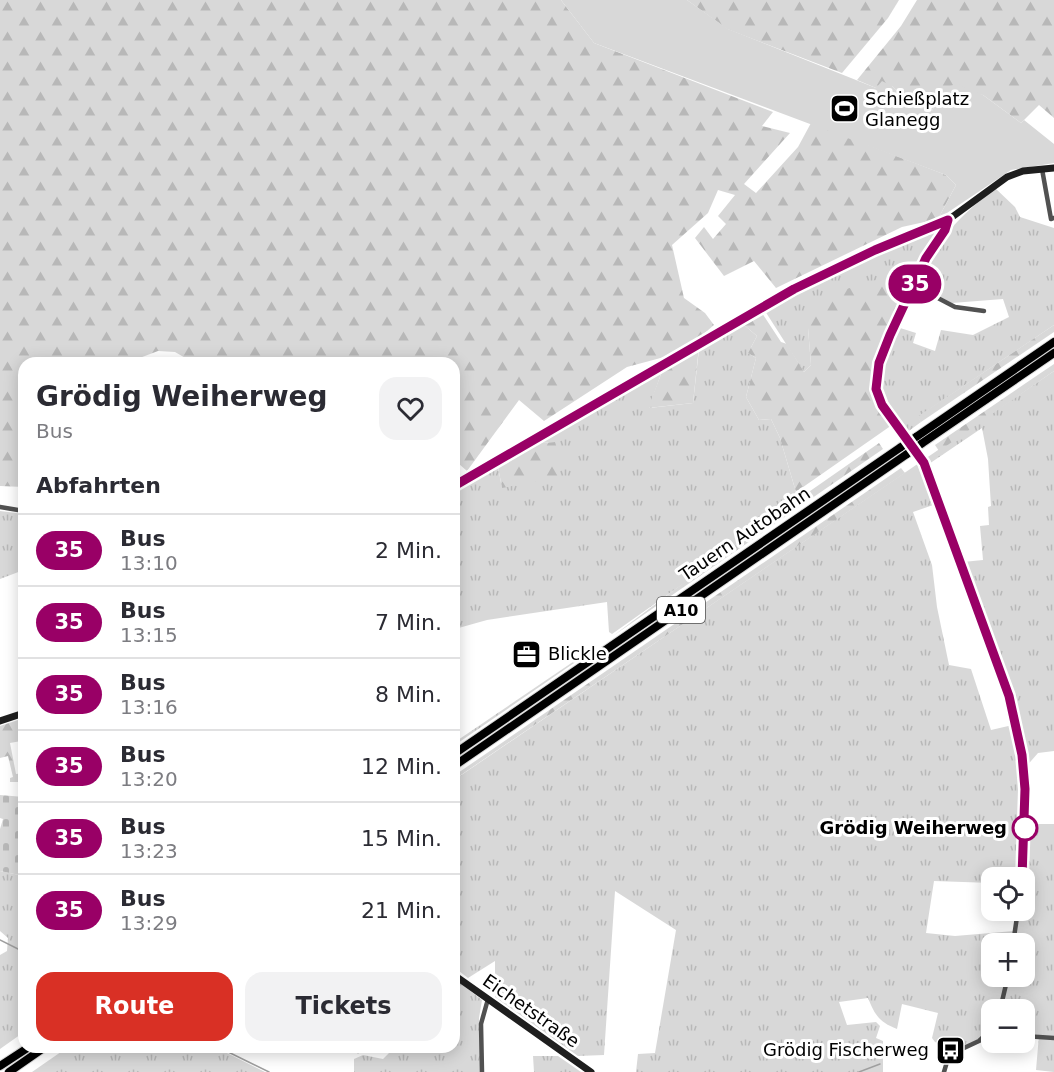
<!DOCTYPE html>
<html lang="de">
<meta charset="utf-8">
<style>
:root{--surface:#fff;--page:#f2f2f3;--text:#2b2b33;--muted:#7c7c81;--line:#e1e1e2;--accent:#d93025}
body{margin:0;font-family:"DejaVu Sans",sans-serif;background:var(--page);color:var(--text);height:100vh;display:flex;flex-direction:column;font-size:22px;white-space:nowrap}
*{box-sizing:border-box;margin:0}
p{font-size:20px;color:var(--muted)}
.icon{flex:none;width:33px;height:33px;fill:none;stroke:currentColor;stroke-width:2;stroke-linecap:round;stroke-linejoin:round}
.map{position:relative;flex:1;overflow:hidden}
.sheet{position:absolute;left:18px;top:357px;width:442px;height:696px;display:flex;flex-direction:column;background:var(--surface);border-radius:18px;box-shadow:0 3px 15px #0003}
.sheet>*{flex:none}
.badge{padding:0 12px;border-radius:20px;font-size:21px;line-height:39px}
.tools{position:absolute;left:981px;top:867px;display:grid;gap:12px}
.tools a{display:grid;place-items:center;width:54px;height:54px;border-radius:12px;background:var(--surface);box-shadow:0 3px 15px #0003;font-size:30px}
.map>.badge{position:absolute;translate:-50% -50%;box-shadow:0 0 0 3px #fff}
h2{padding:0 18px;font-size:22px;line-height:54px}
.round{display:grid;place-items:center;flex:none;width:63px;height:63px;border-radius:18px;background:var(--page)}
.summary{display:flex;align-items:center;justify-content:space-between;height:102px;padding:0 18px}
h1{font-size:28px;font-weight:700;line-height:45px}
.button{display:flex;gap:12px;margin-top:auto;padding:12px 18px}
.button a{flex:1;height:69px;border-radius:18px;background:var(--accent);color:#fff;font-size:24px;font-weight:700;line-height:69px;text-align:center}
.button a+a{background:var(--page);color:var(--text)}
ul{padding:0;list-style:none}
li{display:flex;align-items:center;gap:18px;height:72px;padding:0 18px;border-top:2px solid var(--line)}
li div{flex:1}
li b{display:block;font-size:22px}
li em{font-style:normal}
li .badge{min-width:66px;font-weight:700;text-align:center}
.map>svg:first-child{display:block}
.grass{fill:url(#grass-tufts);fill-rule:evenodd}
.forest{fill:url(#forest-firs)}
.cemetery{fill:url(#cemetery-stones)}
.garden{fill:#d8d8d8}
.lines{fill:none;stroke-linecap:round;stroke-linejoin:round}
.stream{stroke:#9f9f9f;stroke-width:1.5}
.highway-casing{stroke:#dbdbdb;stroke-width:10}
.street{stroke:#515151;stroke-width:4.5}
.secondary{stroke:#1e1e1e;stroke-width:7}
.highway{stroke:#000;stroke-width:8}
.highway-bridge-casing{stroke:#dbdbdb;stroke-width:10;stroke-linecap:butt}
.highway-bridge{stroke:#000;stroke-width:8}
.line-casing{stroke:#fff;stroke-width:14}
.line{stroke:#906;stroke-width:9}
.stop-dot{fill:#fff;stroke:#906;stroke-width:3}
.labels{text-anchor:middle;stroke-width:6;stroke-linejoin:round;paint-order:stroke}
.shield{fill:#fff;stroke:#4c4c4c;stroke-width:1.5}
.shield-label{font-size:16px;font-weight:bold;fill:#000}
.poi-label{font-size:18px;fill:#000;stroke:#fff;text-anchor:start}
.street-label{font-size:18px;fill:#000;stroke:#fff}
.stop-label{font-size:18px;font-weight:bold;fill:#000;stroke:#fff;text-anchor:end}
</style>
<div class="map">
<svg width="1054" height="1072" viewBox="0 0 1054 1072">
<defs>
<pattern id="grass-tufts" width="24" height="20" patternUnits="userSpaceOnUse" patternTransform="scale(1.5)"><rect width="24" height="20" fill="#d8d8d8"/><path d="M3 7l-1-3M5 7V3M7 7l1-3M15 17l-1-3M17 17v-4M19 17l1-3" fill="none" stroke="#b8b8b8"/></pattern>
<pattern id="forest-firs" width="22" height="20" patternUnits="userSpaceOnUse" patternTransform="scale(1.5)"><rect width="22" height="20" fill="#d8d8d8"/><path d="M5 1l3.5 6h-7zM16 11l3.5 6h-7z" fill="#b8b8b8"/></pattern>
<pattern id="cemetery-stones" width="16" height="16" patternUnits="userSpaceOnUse" patternTransform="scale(1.5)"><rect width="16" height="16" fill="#d8d8d8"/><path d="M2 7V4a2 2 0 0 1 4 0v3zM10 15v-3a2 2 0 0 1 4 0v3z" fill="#b8b8b8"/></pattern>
</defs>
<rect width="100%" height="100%" fill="#fff"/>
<g class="grass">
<path d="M995 188 1015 207 1020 217 1054 228V325L918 417 921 422 906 433C873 387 872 378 897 327L916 333 913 343 935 351 941 330 973 335 1009 317 1003 299 952 303 917 285C936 240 957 219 995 188Z"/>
<polygon points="942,229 925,253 917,275 808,328 811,365 804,372 765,311 871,257"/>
<polygon points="743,324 757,336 748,353 756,358 746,397 759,420 771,419 780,438 798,499 781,512 782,514 612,634 609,632 607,602 487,620 455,629 454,492 498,467 502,488 555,442 541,443 662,371 649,408 693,403 699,349"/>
<path d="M1054 371V751L1038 753 1024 769 1030 824H1054V1072L1036 1070 1039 1035 1025 1034 1024 1010H992L991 1037 959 1052 935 1042 932 1038 938 1013 902 1004 897 1029C879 1022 875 1015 868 998L839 1002 847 1025 876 1022 880 1026 876 1038 883 1041V1072H636L638 1054 655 1053 676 930 615 891 604 1055 578 1056 495 997V961L468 978 455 968 454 780ZM982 428 988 459 991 506 988 507 989 525 980 526 983 560 963 562 1010 695 1017 724 991 730 971 669 949 665 937 607 932 565 913 512 936 504 923 468ZM992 878H1024V910L1016 911 1014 931 955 936 926 933 934 881 992 883ZM992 944H1024V976H992Z"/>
<polygon points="0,511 24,514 24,597 21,571 0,579"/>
<polygon points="592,649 593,650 455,745 455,742"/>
<polygon points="0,871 24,876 24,1032 0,1049 0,955 7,951 8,938 0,931"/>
<polygon points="455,979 482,1000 479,1018 481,1072 354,1072 354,1059 363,1055 383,1059 389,1053 389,1047 454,1047"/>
<polygon points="68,1047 215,1047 265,1072 32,1072"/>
<polygon points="533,1056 558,1056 581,1072 534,1072"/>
</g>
<g class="forest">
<polygon points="0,0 561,0 594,43 773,112 762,126 790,133 744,184 756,193 798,147 811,123 946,175 956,185 938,219 902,227 776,288 754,261 724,276 695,238 704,227 713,239 726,224 718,216 735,195 718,190 708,213 672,245 684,298 705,313 714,325 700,337 693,403 648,408 668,356 627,367 544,421 519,400 467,471 459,464 455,468 454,363 194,363 175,352 158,351 137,359 115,363 24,363 24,487 0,486"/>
<polygon points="687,0 899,0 888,18 842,73 727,29"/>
<polygon points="917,0 1054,0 1054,118 1039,105 1021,123 983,95 943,88 932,111 911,106 892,86 876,88 857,80 901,26"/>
<path d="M906 271 917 275C902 310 863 363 877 401 880 409 887 417 892 425L796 492 780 438 771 419 759 420 746 397 756 358 748 353 757 336 743 324 762 313 781 342 787 344 804 372 811 365 808 328 810 300Z"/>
<polygon points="1054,325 1054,332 921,422 917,417"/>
<polygon points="1054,364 1054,371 939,451 935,445"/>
<polygon points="555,442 561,462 558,477 502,488 498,467 541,443"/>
<polygon points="879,443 883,449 613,636 710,563 781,514 780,512"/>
<polygon points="901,468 905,473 455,779 455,775"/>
<polygon points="24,718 24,762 21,741 10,743 16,774 24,773 24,782 10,782 10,778 13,777 8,756 0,758 0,726"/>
</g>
<polygon class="cemetery" points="0,795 24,797 24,876 0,871 0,829 3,819 0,818"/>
<polygon class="garden" points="561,0 687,0 728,29 876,88 882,81 892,86 911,106 932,111 943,88 957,84 983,95 1021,123 1024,120 1054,144 1054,163 1011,170 938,219 956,185 946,175 594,43"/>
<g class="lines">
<g class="stream">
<polyline points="0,940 24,952"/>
<polyline points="218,1047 269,1072"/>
<polyline points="859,1072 880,1064"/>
</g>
<defs>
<g id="highway">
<polyline points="916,437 1054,342"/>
<polyline points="921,444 1054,353"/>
<polyline points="454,754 901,447"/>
<polyline points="454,766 907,454"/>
<polyline points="0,1066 29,1047"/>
<polyline points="9,1072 45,1047"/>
</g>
</defs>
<use href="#highway" class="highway-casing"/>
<g class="street">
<polyline points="1042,169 1051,219 1054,218"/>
<polyline points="947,220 945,229 926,258 890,335 879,363 876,389 882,405 924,463 1009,696 1022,755 1025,789 1022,878"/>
<polyline points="915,286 955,307 984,311"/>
<polyline points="0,507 24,511"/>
<polyline points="1013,944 1018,910"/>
<polyline points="1000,1010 1008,976"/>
<polyline points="1024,1036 1054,1038"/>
<polyline points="358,1047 358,1051"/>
<polyline points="482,1072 481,1024 488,999"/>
<polyline points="944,1072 949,1055 979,1041 992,1029"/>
</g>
<g class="secondary">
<polyline points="454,486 794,289 875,250 948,220 1007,177 1023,171 1054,168"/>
<polyline points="0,721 24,713"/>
<polyline points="454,975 591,1072"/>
</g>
<use href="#highway" class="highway"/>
<defs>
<g id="highway-bridge">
<polyline points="901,447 916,437"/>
<polyline points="907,454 921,444"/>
</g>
</defs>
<use href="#highway-bridge" class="highway-bridge-casing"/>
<use href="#highway-bridge" class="highway-bridge"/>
</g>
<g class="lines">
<defs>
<polyline id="line" points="454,486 794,289 875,250 948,220 945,230 926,258 890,335 879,363 876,389 882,405 924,463 1009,696 1022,755 1025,789 1022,878"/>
</defs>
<use href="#line" class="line-casing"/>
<use href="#line" class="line"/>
</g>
<defs>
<symbol id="stadium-square" viewBox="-11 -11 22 22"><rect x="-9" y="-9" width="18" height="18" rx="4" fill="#000" stroke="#fff"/><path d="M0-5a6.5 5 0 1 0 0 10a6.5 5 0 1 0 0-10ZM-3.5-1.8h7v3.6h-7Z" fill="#fff"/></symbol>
<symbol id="office-square" viewBox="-11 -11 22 22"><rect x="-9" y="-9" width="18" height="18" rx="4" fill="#000" stroke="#fff"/><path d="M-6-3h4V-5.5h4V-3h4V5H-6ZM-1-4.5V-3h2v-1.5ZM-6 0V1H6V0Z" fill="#fff"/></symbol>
<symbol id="bus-square" viewBox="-11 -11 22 22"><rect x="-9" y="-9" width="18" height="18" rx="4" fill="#000" stroke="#fff"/><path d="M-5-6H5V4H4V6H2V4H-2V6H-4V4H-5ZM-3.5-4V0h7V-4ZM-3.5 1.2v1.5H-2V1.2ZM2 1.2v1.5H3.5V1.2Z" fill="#fff"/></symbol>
</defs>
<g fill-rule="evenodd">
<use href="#stadium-square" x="828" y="92" width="33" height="33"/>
<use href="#office-square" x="510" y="638" width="33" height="33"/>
<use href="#bus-square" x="934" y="1034" width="33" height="33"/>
</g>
<circle class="stop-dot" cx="1025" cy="828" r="12"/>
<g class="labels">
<rect class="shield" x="657" y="597" width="48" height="26" rx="4.5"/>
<g class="shield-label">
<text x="681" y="616">A10</text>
</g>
<g class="poi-label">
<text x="865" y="105">Schießplatz<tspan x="865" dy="21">Glanegg</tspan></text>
<text x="548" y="660">Blickle</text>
<text x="929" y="1056" text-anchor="end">Grödig Fischerweg</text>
</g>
<g class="street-label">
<text transform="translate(745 534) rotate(-34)" y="6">Tauern Autobahn</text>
<text transform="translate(531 1011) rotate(35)" y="6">Eichetstraße</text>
</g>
<g class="stop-label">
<text x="1007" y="834">Grödig Weiherweg</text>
</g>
</g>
</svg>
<div class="tools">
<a><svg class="icon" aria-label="locate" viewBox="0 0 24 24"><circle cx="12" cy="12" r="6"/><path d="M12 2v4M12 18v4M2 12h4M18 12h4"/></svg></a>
<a>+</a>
<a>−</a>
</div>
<b class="badge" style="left:915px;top:284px;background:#906;color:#fff">35</b>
<section class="sheet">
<div class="summary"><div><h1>Grödig Weiherweg</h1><p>Bus</p></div><a class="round"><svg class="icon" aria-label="heart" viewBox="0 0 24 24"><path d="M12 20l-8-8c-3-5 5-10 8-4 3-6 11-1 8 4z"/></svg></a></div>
<h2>Abfahrten</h2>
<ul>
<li><span class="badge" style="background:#906;color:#fff">35</span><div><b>Bus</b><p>13:10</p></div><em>2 Min.</em></li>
<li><span class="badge" style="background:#906;color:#fff">35</span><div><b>Bus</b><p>13:15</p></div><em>7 Min.</em></li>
<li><span class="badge" style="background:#906;color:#fff">35</span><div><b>Bus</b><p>13:16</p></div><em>8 Min.</em></li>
<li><span class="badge" style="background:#906;color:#fff">35</span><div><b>Bus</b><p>13:20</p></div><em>12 Min.</em></li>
<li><span class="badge" style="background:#906;color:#fff">35</span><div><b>Bus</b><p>13:23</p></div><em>15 Min.</em></li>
<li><span class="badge" style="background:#906;color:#fff">35</span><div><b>Bus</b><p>13:29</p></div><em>21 Min.</em></li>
</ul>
<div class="button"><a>Route</a><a>Tickets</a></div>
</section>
</div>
